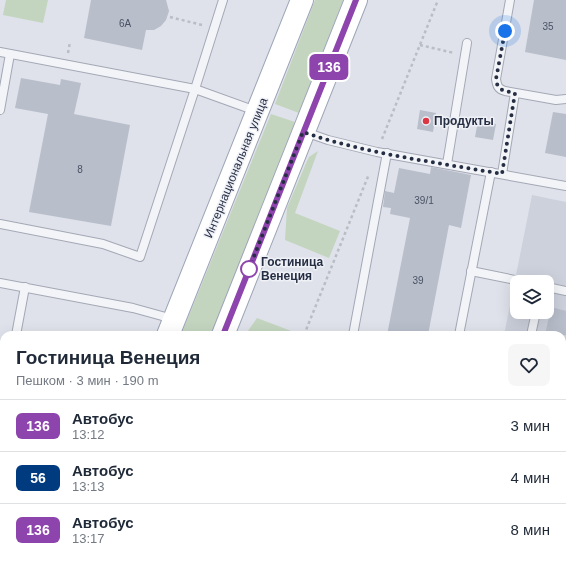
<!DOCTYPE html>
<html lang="ru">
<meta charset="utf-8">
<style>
:root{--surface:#fff;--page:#f6f6f7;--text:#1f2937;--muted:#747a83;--line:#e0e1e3}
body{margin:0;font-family:Arial,sans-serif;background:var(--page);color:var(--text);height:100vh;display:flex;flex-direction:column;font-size:15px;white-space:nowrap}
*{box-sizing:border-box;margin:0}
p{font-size:13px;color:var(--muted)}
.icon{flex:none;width:22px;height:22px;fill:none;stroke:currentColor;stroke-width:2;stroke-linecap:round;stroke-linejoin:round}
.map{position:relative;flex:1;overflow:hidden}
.side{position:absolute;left:0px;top:331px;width:566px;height:232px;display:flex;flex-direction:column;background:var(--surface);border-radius:12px 12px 0 0;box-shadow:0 4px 16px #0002}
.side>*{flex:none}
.badge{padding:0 8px;border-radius:6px;font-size:14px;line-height:26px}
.tools{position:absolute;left:510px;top:275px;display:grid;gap:8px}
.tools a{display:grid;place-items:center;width:44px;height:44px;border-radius:8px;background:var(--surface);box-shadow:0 4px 16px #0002;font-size:20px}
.you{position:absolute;width:20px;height:20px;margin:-10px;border:3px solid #fff;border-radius:50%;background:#1a73e8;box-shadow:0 0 0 6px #1a73e833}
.map>.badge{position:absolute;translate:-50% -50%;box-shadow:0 0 0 2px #fff}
.round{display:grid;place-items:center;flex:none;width:42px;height:42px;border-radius:8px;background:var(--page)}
.head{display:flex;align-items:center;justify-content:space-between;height:68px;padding:0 16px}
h1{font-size:19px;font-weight:800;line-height:30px}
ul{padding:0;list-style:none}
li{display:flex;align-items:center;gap:12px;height:52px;padding:0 16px;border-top:1px solid var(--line)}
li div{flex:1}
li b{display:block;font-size:15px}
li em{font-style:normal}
li .badge{min-width:44px;font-weight:700;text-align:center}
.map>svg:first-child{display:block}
.built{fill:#cdd1dc;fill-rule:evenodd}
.green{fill:#c3d5bf}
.building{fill:#b8beca}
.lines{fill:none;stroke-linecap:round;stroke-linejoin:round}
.service-casing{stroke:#a4a8b5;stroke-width:10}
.primary-casing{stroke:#9da5b7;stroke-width:24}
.path{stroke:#b9bdc5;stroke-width:2.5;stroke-dasharray:3 3;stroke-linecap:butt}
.service{stroke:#f2f4f8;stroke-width:8}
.primary{stroke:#fff;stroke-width:22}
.line-casing{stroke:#fff;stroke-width:9}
.line{stroke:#8e44ad;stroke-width:6}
.walk{stroke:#262e43;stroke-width:4;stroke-dasharray:0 7.2}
.poi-dot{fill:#dd3643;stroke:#eff1f7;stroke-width:1.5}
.stop-dot{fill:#fff;stroke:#8e44ad;stroke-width:2}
.labels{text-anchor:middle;stroke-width:3;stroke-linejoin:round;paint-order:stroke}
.number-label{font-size:10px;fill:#4a5265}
.poi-label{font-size:12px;font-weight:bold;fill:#262e43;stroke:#eff1f7;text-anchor:start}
.street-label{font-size:12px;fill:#262e43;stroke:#eff1f7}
.stop-label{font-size:12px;font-weight:bold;fill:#262e43;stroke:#eff1f7;text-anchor:start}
</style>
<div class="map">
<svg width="566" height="563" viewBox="0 0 566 563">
<rect width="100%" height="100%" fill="#dfe2ea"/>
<g class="built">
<path d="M532 195 566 202V434H562V335H504ZM517 282H547V312H517Z"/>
<polygon points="562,482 566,483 566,563 503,563 504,559 562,559"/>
</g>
<g class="green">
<polygon points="6,0 48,0 43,23 3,15"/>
<polygon points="315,0 343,0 299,113 275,104"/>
<polygon points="271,114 295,122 211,335 181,335"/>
<polygon points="318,151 295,213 340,231 329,258 285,240 287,208 307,161 309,157"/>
<polygon points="257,318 299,334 299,335 245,335"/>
<rect x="562" y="434" width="4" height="44"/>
<polygon points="92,559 123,559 121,563 91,563"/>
<polygon points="147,559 209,559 208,563 145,563"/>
</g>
<g class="building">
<polygon points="91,0 166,0 169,11 166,20 161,26 154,30 146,30 142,50 84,38"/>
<polygon points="534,0 566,0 566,60 525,52"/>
<polygon points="21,78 60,85 61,79 81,83 74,114 130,125 111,226 29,212 48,114 15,108"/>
<polygon points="420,110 436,113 433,132 417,129"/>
<polygon points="553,112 566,114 566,157 545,153"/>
<polygon points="478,121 496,124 493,140 475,137"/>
<polygon points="431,167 471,175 461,228 449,225 428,335 387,335 410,218 390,214 391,208 383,207 385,191 394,193 399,168 430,174"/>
<polygon points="551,307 566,311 566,335 545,335"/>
</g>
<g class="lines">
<defs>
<g id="service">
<path d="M510 0 496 79C497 86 498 89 505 91L556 100 566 99"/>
<polyline points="0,52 195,89 256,111"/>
<polyline points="0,110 10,54"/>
<polyline points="305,132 328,140 377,152 566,186"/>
<polyline points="447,164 467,43"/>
<polyline points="502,174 515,93"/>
<polyline points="0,224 103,244 140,257 195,89 223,0"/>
<polyline points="471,271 525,282"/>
<polyline points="0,283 133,308 162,316 173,320"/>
<polyline points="547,287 566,291"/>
<polyline points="16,335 25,287"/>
<polyline points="353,335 387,153"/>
<polyline points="459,335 491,172"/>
<polyline points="531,335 536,312"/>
<polyline points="562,412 566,413"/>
<polyline points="0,427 4,404"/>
<polyline points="0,512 4,512"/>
<polyline points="562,515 566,513"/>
<polyline points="241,563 241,559"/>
<polyline points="339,563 340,559"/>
<polyline points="477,563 478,559"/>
</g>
<g id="primary">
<polyline points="168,335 302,0"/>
<polyline points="223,335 356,0"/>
<polyline points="77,563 78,559"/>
<polyline points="133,563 134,559"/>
</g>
</defs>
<use href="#service" class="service-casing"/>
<use href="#primary" class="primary-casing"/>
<g class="path">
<polyline points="170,17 202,25"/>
<polyline points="420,45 454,53"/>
<polyline points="68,53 70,42"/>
<polyline points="382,139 438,0"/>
<polyline points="304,335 369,174"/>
<polyline points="213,563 214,559"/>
</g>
<use href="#service" class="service"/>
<use href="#primary" class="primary"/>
</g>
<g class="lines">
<defs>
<polyline id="line" points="223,335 356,0"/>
</defs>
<use href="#line" class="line-casing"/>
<use href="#line" class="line"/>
<path class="walk" d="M249 269 303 132C367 154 435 162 502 174L515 93C505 91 497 91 496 79L505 31"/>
</g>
<circle class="poi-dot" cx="426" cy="121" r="4"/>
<circle class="stop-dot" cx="249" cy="269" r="8"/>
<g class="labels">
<g class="number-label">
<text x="125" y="27">6А</text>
<text x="548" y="30">35</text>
<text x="80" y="173">8</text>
<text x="424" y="204">39/1</text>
<text x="418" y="284">39</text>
</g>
<g class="poi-label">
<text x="434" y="125">Продукты</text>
</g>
<g class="street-label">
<text transform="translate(236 168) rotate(-68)" y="4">Интернациональная улица</text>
</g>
<g class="stop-label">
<text x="261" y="266">Гостиница<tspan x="261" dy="14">Венеция</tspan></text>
</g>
</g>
</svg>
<div class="tools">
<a><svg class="icon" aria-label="layers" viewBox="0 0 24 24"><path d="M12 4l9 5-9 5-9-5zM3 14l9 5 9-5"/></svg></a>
</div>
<div class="you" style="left:505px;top:31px"></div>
<b class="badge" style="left:329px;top:67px;background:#8e44ad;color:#fff">136</b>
<section class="side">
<div class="head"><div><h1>Гостиница Венеция</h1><p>Пешком · 3 мин · 190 m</p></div><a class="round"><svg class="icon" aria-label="heart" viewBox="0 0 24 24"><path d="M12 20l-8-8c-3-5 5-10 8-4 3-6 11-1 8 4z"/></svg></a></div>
<ul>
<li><span class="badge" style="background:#8e44ad;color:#fff">136</span><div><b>Автобус</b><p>13:12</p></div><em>3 мин</em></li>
<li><span class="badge" style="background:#003b80;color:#fff">56</span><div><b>Автобус</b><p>13:13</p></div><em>4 мин</em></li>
<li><span class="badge" style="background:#8e44ad;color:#fff">136</span><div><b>Автобус</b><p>13:17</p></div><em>8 мин</em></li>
</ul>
</section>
</div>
